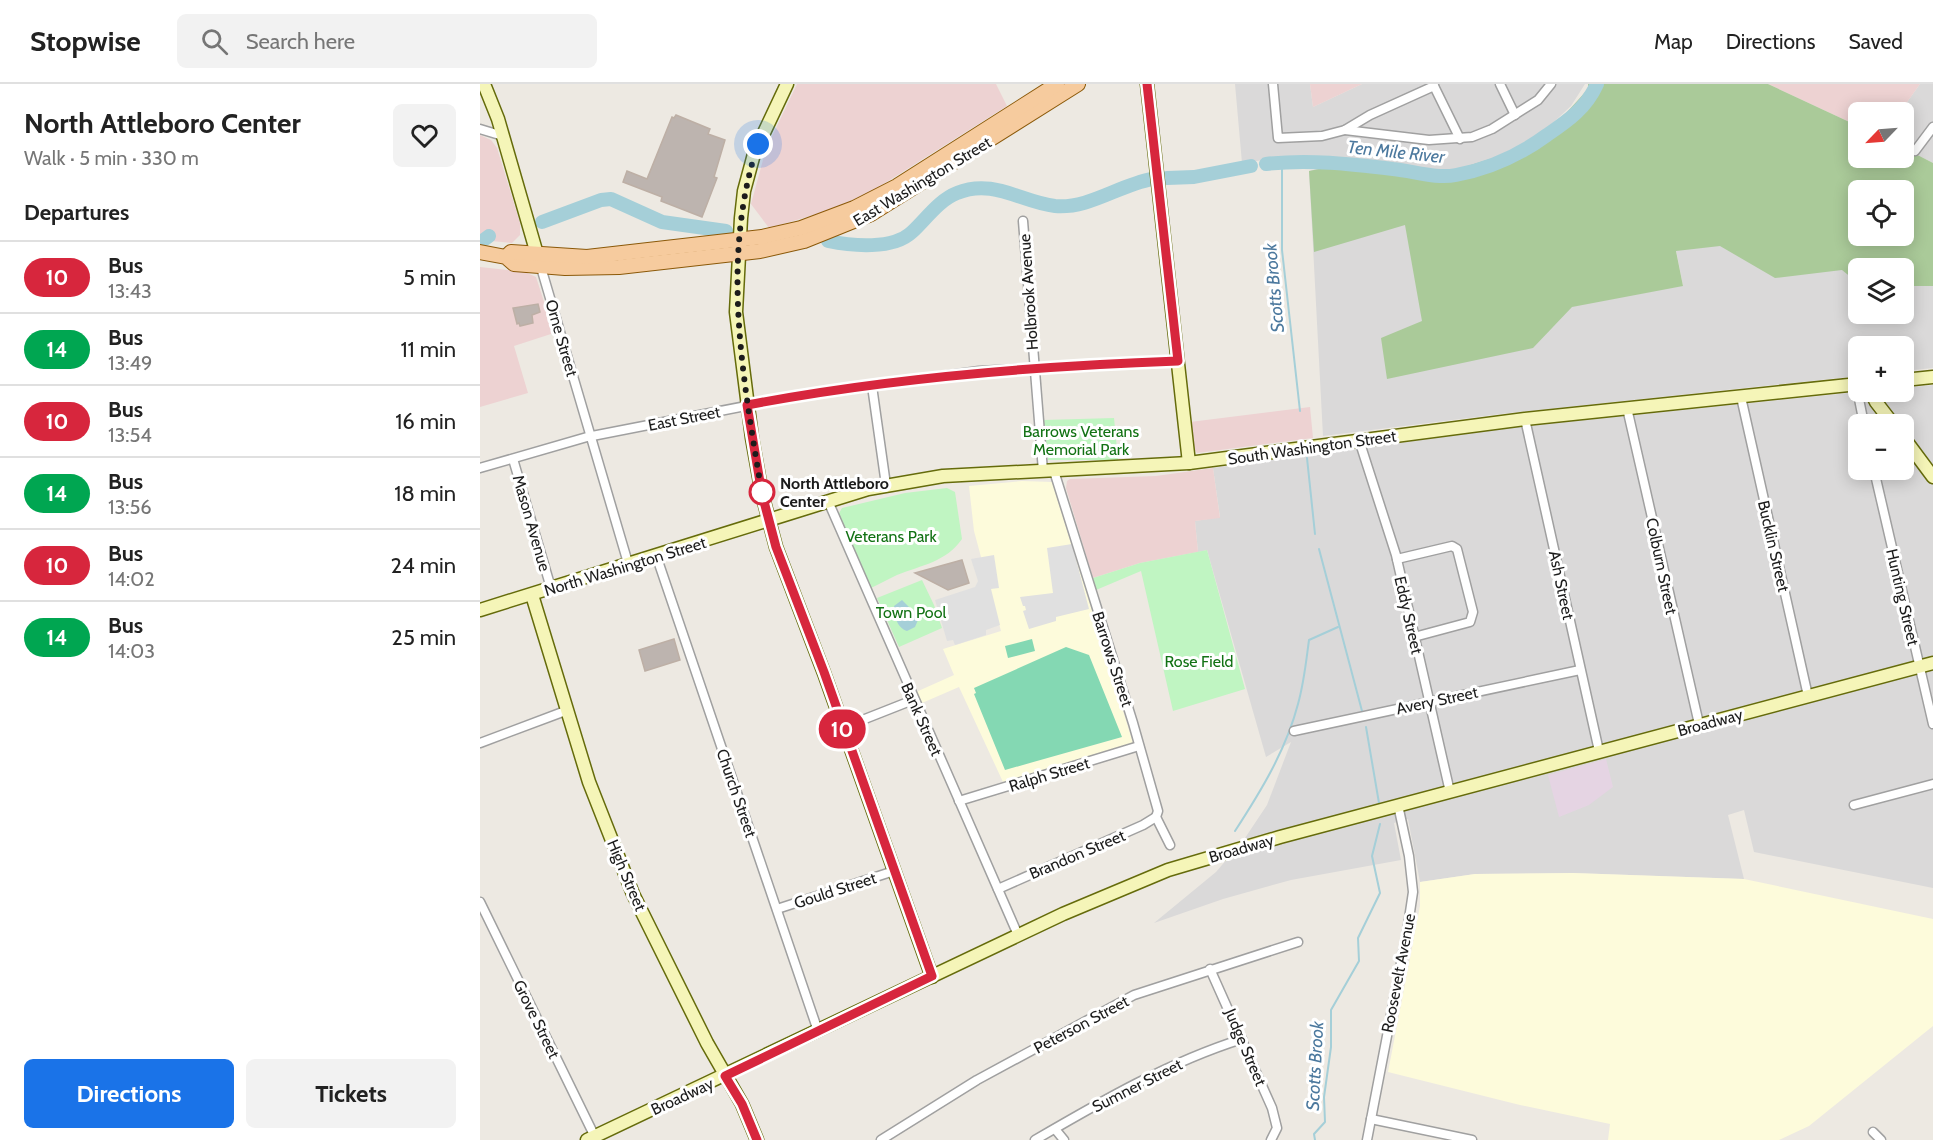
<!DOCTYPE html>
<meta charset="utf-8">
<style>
:root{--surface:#fff;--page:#f2f2f2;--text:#222;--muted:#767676;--line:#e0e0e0;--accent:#1a73e8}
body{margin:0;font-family:Cabin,sans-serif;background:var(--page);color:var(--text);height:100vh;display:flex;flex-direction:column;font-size:22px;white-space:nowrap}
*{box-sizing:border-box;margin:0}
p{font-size:20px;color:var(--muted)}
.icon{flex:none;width:33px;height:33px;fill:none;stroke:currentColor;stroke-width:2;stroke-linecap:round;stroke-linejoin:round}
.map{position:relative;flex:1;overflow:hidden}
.drawer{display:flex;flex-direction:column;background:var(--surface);width:480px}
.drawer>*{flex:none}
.badge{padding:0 12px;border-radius:20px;font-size:21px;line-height:39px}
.needle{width:39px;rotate:245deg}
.controls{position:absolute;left:1368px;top:18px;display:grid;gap:12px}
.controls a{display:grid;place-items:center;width:66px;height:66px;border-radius:9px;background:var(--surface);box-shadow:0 3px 15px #0003;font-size:30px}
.you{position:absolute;width:30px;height:30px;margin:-15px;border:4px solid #fff;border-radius:50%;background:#1a73e8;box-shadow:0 0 0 9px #1a73e833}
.map>.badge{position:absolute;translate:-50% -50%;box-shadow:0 0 0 3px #fff}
h2{padding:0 24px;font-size:22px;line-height:54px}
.round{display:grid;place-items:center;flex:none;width:63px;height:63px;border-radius:9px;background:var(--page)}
.headline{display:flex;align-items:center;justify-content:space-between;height:102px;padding:0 24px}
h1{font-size:28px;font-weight:800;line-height:45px}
.action{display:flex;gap:12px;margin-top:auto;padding:12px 24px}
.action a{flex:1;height:69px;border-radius:9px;background:var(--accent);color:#fff;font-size:24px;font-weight:800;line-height:69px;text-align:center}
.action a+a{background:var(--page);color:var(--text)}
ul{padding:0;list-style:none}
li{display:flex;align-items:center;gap:18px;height:72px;padding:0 24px;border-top:2px solid var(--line)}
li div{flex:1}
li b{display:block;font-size:22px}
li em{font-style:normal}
li .badge{min-width:66px;font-weight:700;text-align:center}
header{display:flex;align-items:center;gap:36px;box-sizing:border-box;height:84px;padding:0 30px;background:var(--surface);border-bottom:2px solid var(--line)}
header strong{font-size:28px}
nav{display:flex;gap:33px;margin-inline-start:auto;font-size:21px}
.search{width:420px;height:54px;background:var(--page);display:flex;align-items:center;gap:15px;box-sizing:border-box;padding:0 21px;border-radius:9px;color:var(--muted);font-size:22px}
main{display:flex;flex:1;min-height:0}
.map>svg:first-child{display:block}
.residential{fill:#dad9d9;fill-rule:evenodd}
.commercial{fill:#edd2d2}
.industrial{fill:#e5d4e3}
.education{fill:#fdfbdb}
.forest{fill:#aaca99;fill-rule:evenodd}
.park{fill:#c0f5c2}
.pitch{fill:#84d8b3}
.parking{fill:#e0e0e0}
.water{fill:#a5cfd8}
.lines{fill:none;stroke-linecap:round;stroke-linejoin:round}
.stream{stroke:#a5cfd8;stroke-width:2}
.river{stroke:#a5cfd8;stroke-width:14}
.building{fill:#bdb4af;stroke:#bdafa5;stroke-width:1.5}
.street-casing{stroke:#a0a0a0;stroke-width:11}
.secondary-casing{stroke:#656b0b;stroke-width:15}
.primary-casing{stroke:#8b5909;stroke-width:16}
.street{stroke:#fff;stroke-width:8}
.secondary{stroke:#f5f5b8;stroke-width:12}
.primary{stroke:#f6cb9e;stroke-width:14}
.line-casing{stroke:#fff;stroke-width:14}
.line{stroke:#d7263d;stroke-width:9}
.walk{stroke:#1c1c1c;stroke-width:6;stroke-dasharray:0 10.8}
.stop-dot{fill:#fff;stroke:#d7263d;stroke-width:3}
.labels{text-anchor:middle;stroke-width:6;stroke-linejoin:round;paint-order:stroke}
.street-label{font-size:16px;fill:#1c1c1c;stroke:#fff}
.park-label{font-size:16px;fill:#127214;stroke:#fff}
.stop-label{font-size:16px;font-weight:bold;fill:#1c1c1c;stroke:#fff;text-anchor:start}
.water-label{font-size:18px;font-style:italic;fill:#4c799e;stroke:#fff}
</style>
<header>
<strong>Stopwise</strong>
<div class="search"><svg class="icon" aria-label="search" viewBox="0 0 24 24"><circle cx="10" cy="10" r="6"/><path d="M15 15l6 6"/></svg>Search here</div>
<nav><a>Map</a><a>Directions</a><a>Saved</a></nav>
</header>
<main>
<section class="drawer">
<div class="headline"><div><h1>North Attleboro Center</h1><p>Walk · 5 min · 330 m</p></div><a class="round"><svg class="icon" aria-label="heart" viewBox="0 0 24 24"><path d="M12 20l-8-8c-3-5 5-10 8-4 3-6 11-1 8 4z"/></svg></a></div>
<h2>Departures</h2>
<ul>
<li><span class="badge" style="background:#d7263d;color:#fff">10</span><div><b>Bus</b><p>13:43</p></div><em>5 min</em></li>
<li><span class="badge" style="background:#00a651;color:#fff">14</span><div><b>Bus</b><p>13:49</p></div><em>11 min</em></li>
<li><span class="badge" style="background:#d7263d;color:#fff">10</span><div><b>Bus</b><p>13:54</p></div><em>16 min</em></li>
<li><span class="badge" style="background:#00a651;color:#fff">14</span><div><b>Bus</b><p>13:56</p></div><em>18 min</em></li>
<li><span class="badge" style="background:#d7263d;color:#fff">10</span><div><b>Bus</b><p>14:02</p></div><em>24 min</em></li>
<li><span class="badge" style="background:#00a651;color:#fff">14</span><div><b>Bus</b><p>14:03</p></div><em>25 min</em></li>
</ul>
<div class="action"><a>Directions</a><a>Tickets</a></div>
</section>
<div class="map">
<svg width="1453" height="1056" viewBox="0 0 1453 1056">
<rect width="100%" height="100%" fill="#ede9e2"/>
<g class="residential">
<polygon points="755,0 830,0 833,23 882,0 1105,0 1091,22 1063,48 1048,58 1002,79 970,88 877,76 830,74 791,75 762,79"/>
<polygon points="1440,0 1453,0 1453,79 1424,64 1424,28 1420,28"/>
<path d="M845 83 1203 202 1181 89 1378 106V152H1453V284L1424 287V262H1378V292L1029 329 843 352 829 87ZM1378 184H1424V230H1378Z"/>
<path d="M1453 301V804L1274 768 1264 726 1248 731 1264 795 1093 789 995 790 940 798 928 735 914 739 921 776 811 796 743 815 674 839 736 788 765 754 787 721 811 658 786 673 727 466 718 468 715 437 740 433 733 384 1039 343 1368 309 1424 308V304ZM1378 340H1424V386H1378Z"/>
</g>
<g class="commercial">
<polygon points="317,0 516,0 527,22 394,106 351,126 289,144 271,120 286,65"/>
<polygon points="830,0 882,0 833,23"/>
<polygon points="1288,0 1440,0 1420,28 1378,28 1378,42"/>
<polygon points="0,51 11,56 17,64 40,139 40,151 32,159 0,156"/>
<polygon points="0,183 45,188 56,193 74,249 34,262 48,309 0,323"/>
<polygon points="830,323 833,354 717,369 713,364 710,338"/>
<polygon points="733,384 740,434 715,437 718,468 660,479 613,494 586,404 587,397 590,395 676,392"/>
</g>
<polygon class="industrial" points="1126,675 1133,703 1109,721 1079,733 1068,691"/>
<g class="education">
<polygon points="542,397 572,398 653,659 523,698 479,603 442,619 436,608 474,591 463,565 521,547 494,447 489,402"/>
<polygon points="1093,789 1264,795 1453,835 1453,942 1329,1042 1299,1056 1128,1056 1130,1040 1040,1021 908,988 940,822 940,798 995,790"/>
</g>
<path class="forest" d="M1108 0H1288L1378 42V74H1424V64L1453 79V202H1424V184H1378V199L1362 186 1295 194 1240 162 1196 167 1203 202 1092 223 1053 264 907 295 901 254 942 237 925 141 834 168 829 87 858 81H914L968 88 1036 67 1079 37 1108 5ZM1378 106H1424V152H1378Z"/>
<g class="park">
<polygon points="634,334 638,376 568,376 563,336"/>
<path d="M467 404 475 408 482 455C466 478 442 481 417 491 408 495 400 500 391 504L358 431 362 424 425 409Z"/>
<polygon points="727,466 765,605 693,627 661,487 616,506 613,494 660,479"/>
<polygon points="442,496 454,521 462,544 419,563 397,514"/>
</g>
<g class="pitch">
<polygon points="552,555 555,567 528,574 525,562"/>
<polygon points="586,563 609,571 642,653 525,686 494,610 496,609 494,604"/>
</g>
<g class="parking">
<polygon points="592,460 609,525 576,533 576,537 549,545 543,527 546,526 545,522 543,522 540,513 573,509 567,464"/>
<polygon points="514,471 519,504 511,505 520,541 506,546 506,551 475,561 473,556 467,557 455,516 495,503 498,497 491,475"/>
</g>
<path class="water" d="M422 516 433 527 438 536 435 543 427 547C416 543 415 532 414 522Z"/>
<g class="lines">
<g class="stream">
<polyline points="802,79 802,166 820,327"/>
<polyline points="827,374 835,450"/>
<polyline points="839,465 882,627"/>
<polyline points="886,643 899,719"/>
<path d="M755 747C781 707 806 666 818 620 824 599 826 578 829 556L858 543"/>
<polyline points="835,1056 834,1050 845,1038 844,1013 851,963 851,926 879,877 878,854 900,809 892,772 900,740"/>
</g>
<g class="river">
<path d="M786 80C828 75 871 80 913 85 934 87 956 95 976 91 1009 85 1041 70 1067 51 1089 36 1106 24 1117 0"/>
<polyline points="687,94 714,93 771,82"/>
<polyline points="62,138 121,116 131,115 182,138 246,147"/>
<polyline points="5,155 9,152"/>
<path d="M348 157C372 162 413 166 432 148 446 135 459 116 477 109 513 94 541 118 575 122 609 125 639 101 672 95"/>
</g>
</g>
<g class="building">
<polygon points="196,31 230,45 228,50 245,56 234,93 237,94 222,133 181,117 182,113 143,98 147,87 167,95 192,33 194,34"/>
<polygon points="58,220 60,228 52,231 53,239 40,242 39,239 37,240 33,224"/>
<polygon points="482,476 489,499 468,506 435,489"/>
<polygon points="194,555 200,576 165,587 159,566"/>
</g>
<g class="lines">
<defs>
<g id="street">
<polyline points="793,0 798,54 842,52 865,46 890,31 954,2"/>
<polyline points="953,0 980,55"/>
<polyline points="1020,0 1035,31"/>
<polyline points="0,45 23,52"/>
<polyline points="865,46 949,56 992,53 1012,45 1058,16 1071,0"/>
<polyline points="1435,67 1453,43"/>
<polyline points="543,137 563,387"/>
<polyline points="60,180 148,479"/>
<polyline points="1376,300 1384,340"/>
<polyline points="392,302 406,401"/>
<polyline points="1261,313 1328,612"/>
<polyline points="1147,324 1219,640"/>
<polyline points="1045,335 1119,667"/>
<polyline points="879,356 916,471 970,708"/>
<polyline points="33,375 71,504"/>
<polyline points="0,384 107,353 312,313 499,287 698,277"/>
<polyline points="1394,386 1453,640"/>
<polyline points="574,387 653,639 678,727 676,733 690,761"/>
<polyline points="348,417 538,851"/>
<polyline points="176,471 338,947"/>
<polyline points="917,475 972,462 977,465 993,528 990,538 934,553"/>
<polyline points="362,644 433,616"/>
<polyline points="814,647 1100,586"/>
<polyline points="0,659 88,626"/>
<polyline points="479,717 659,662"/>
<polyline points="1374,721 1453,700"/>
<polyline points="518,805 663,741 676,733"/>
<polyline points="0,818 115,1053"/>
<polyline points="297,825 414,787"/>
<polyline points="730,885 792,1024 797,1044 791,1056"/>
<polyline points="891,1035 992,1056"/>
<polyline points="575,1045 584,1056"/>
<polyline points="1393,1048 1401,1056"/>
<polyline points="401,1056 497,996 654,911 818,858"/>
<path d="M555 1056C622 1017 689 978 762 955"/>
<polyline points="887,1056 927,848 933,808 929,772 918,721"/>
</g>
<g id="secondary">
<polyline points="4,0 18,35 57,170"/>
<polyline points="307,0 274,70 264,107 261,134 256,228 272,354 282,410 296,463 344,589 452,893"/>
<polyline points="667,0 709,379"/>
<polyline points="1424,296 1453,293"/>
<polyline points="1391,308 1396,318 1413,340"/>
<polyline points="1424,354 1453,393"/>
<polyline points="52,511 109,698 153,810 227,959 262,1020 277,1056"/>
<polyline points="0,526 388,405 463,392 709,379 1045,335 1378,300"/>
<polyline points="107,1056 583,830 688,786 800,753 1453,579"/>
</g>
<g id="primary">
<polyline points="0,168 26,173 34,180 85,184 139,183 280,167 324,157 391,130 598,0"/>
<polyline points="26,173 31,168 107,173 282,153 321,144 374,124 417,102 577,0"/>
</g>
</defs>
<use href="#street" class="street-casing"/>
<use href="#secondary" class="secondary-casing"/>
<use href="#primary" class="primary-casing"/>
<use href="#street" class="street"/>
<use href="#secondary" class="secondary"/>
<use href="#primary" class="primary"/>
</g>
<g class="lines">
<defs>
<path id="line" d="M277 1056 262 1020 245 992 452 892 344 588 296 463 282 410 267 321C409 294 554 282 698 277L667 0"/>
</defs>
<use href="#line" class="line-casing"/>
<use href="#line" class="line"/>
<path class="walk" d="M278 60C240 175 263 294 282 410V408"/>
</g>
<circle class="stop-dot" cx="282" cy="408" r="12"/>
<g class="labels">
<g class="street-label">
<text transform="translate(442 97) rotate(-31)" y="6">East Washington Street</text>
<text transform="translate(548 208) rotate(-94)" y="6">Holbrook Avenue</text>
<text transform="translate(82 254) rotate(74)" y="6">Orne Street</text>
<text transform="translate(204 334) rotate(-11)" y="6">East Street</text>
<text transform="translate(832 363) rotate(-8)" y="6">South Washington Street</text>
<text transform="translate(52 439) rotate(74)" y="6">Mason Avenue</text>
<text transform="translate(1294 462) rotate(77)" y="6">Bucklin Street</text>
<text transform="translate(145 482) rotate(-17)" y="6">North Washington Street</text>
<text transform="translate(1182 482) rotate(78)" y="6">Colburn Street</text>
<text transform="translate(1082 501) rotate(78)" y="6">Ash Street</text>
<text transform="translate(1423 513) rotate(77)" y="6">Hunting Street</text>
<text transform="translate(929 531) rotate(77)" y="6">Eddy Street</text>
<text transform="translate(633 575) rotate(72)" y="6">Barrows Street</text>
<text transform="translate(957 616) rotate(-12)" y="6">Avery Street</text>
<text transform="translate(442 635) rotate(66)" y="6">Bank Street</text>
<text transform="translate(1230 638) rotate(-15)" y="6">Broadway</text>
<text transform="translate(569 690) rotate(-17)" y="6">Ralph Street</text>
<text transform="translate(257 709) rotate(71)" y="6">Church Street</text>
<text transform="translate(761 764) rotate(-16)" y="6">Broadway</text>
<text transform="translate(597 770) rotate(-23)" y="6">Brandon Street</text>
<text transform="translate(147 791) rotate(67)" y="6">High Street</text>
<text transform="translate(355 806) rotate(-18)" y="6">Gould Street</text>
<text transform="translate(918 889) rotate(-79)" y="6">Roosevelt Avenue</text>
<text transform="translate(57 935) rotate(64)" y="6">Grove Street</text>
<text transform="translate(601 940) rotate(-28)" y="6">Peterson Street</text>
<text transform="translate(766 963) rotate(67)" y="6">Judge Street</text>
<text transform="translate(657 1001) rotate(-27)" y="6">Sumner Street</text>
<text transform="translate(202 1012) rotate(-25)" y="6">Broadway</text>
</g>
<g class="park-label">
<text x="601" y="353">Barrows Veterans<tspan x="601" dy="18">Memorial Park</tspan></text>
<text x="411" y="458">Veterans Park</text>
<text x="431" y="534">Town Pool</text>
<text x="719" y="583">Rose Field</text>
</g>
<g class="stop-label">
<text x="300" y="405">North Attleboro<tspan x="300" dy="18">Center</tspan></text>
</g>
<g class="water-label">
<text transform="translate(916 68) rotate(6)" y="6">Ten Mile River</text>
<text transform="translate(794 204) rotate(-95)" y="6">Scotts Brook</text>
<text transform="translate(835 982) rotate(-87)" y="6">Scotts Brook</text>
</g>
</g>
</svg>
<div class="controls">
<a><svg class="needle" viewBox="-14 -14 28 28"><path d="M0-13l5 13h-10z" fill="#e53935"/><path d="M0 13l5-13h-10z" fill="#767676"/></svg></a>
<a><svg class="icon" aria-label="locate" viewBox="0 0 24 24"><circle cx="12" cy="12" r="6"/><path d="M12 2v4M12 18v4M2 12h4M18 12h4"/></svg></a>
<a><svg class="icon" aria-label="layers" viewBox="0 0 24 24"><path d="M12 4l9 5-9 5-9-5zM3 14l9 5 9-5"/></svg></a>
<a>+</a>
<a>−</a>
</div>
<div class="you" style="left:278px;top:60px"></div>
<b class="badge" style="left:362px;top:645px;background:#d7263d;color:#fff">10</b>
</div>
</main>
